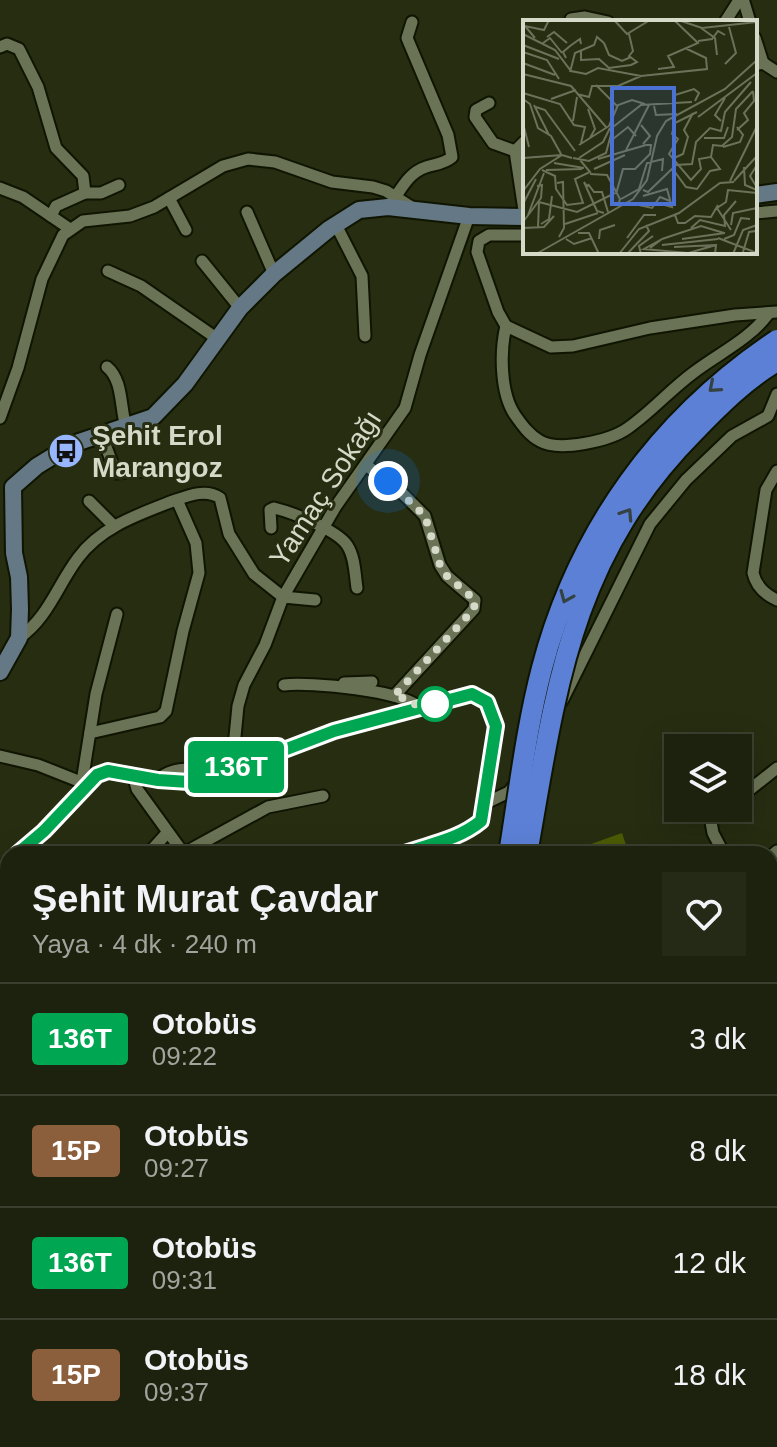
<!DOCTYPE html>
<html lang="tr">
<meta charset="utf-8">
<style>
:root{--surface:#1c220d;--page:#252a16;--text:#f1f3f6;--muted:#a0a49d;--line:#3a3f2e}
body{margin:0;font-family:Helvetica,sans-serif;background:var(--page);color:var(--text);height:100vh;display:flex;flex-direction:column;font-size:30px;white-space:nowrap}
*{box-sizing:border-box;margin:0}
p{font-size:26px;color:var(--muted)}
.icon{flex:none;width:44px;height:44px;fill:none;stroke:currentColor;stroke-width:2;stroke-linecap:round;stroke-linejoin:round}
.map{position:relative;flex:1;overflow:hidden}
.drawer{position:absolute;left:0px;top:846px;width:778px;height:602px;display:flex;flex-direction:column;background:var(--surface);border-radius:24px 24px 0 0;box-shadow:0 8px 32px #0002,0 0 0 2px var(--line)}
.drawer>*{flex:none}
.badge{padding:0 16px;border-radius:6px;font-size:28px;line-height:52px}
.fabs{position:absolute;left:664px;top:734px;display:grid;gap:16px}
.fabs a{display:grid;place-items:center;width:88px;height:88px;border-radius:0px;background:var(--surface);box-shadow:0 8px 32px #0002,0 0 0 2px var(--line);font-size:40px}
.you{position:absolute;width:40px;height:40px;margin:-20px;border:6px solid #fff;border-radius:50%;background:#1a73e8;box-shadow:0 0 0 12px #1a73e833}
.map>.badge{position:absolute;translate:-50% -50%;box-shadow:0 0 0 4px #fff}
.round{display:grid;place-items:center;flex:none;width:84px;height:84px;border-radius:0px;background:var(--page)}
.summary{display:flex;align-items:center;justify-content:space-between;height:136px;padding:0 32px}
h1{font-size:38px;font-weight:700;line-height:60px}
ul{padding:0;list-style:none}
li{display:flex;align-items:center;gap:24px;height:112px;padding:0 32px;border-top:2px solid var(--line)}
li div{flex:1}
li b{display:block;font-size:30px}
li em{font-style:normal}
li .badge{min-width:88px;font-weight:700;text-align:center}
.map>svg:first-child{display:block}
.green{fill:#4b5b05}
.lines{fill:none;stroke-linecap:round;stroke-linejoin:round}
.minor-casing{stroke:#0f1500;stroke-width:15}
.secondary-casing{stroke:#0f1500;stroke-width:20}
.trunk-casing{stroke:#0f1500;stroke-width:24}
.minor{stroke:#6a7355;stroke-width:11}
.secondary{stroke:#657885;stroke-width:16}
.trunk{stroke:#5c80d6;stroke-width:20}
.trunk-bridge-casing{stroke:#0f1500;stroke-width:24;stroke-linecap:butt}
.trunk-bridge{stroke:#5c80d6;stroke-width:20}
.oneway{stroke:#344242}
.line-casing{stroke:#fff;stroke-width:18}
.line{stroke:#00a651;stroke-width:12}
.walk{stroke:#d4d9c8;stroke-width:8;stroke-dasharray:0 14.4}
.stop-dot{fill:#fff;stroke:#00a651;stroke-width:4}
.labels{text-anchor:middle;stroke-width:6;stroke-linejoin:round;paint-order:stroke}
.poi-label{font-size:28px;font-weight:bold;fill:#d4d9c8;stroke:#262d11;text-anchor:start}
.street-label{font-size:28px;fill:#d4d9c8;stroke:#262d11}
.inset-road{fill:none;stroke:#6c725a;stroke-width:2}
.view{fill:#4b71d4;fill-opacity:0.15;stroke:#4b71d4;stroke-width:4}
.inset-edge{fill:none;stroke:#d4d9c8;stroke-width:4}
</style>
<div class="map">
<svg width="777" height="1447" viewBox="0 0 777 1447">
<rect width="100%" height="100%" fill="#262d11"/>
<polygon class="green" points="622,833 629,854 578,854 577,849"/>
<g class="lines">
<defs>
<g id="minor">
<polyline points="740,0 744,2 750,22"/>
<polyline points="572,22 571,19 585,17 608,22"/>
<polyline points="725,22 739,0"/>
<polyline points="755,38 763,63"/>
<polyline points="0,47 7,44 19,49 38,87 56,148 83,176 85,193 56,206 51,216"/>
<polyline points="755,65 763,63 777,72"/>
<polyline points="489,103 476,110 475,117 493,143 515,151 525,217"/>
<polyline points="515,151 525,141"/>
<polyline points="0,188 23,197 70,229"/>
<polyline points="85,193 101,193 119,185"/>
<path d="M396 196C404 184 411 172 426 167 435 164 444 164 452 157L448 135 407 38 412 22"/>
<polyline points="169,198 186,230"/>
<polyline points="247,212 274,274"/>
<polyline points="755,213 777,211"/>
<polyline points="336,225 362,276 365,336"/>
<polyline points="525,235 489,235 479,241 477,252 498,312 506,326 551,347 573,346 650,328 735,315 777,312"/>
<polyline points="202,261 240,308"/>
<polyline points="108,271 141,286 219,340"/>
<path d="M506 326C500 351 500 393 515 415 522 425 529 435 540 441 559 452 610 441 628 428 651 412 670 390 693 373 719 353 749 340 769 313"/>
<path d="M107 367C123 380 120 407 126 427"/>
<polyline points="0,418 18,368 42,279 63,235 83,221 130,216 154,207 223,166 248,159 275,162 332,182 373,187 386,191 413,208"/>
<polyline points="101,434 116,473 144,471"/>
<polyline points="366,465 399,490 425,516 440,565 447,576 475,600 474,609 394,696"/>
<path d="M777 471 766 490 753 573C756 586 764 594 777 600"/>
<polyline points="89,501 113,525"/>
<path d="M271 528 270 510 274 508C291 512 337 530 347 545 355 557 355 575 357 588"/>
<path d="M19 638C48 618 57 586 78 558 101 527 137 515 173 501 187 496 206 488 220 498L229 534 254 574 283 597 315 600"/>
<polyline points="344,683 372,682"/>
<path d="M284 685C309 682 405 690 421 709"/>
<polyline points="562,701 650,524 686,480 732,436 768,416 777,394"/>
<polyline points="90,733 160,717 166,711 183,631 199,573 196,543 177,500"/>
<polyline points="0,756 38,765 86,784"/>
<polyline points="133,775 137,789 184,854"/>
<path d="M158 780C177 759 214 780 234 747L238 706 244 685 265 645 283 597 336 506 405 408 420 355 469 216"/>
<polyline points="82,782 96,694 117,614"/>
<polyline points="738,799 777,768"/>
<polyline points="484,804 509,792 517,782"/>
<polyline points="723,808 711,822 713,833 724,854"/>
<polyline points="184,853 268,807 323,796"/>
<path d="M18 854 44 831 97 775 108 771 158 780 189 782 255 761 334 731 472 694 487 702 496 726 481 821C458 840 429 844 402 854"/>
<polyline points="148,854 167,833"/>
<polyline points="770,857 777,851"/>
<polyline points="0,868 8,862"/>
<polyline points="770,917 777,926"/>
<polyline points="0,954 8,947"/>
<polyline points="770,981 777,976"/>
<polyline points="770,1000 777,1002"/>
<polyline points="770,1088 777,1086"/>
<polyline points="0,1197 8,1222"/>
<polyline points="0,1327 8,1323"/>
<polyline points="95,1440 100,1447"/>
<polyline points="337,1440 363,1447"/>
<polyline points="743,1440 746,1447"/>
<polyline points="76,1447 81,1440"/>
<polyline points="282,1447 298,1440"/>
<polyline points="538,1447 541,1440"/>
</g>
<g id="secondary">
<polyline points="755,195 777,192"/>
<polyline points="0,672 19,638 20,609 19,577 14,553 13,487 37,466 73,444 153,417 185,384 240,308 274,274 329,229 359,210 388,207 469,216 525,217"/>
</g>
<g id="trunk">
<polyline points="186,1447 196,1440"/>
<polyline points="227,1447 235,1440"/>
</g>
</defs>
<use href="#minor" class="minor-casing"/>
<use href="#secondary" class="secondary-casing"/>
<use href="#trunk" class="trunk-casing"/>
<use href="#minor" class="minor"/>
<use href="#secondary" class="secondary"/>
<use href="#trunk" class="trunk"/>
<defs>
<g id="trunk-bridge">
<path d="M509 854C519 793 526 729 542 668 578 531 659 419 777 340"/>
<path d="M527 854C556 689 570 557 694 432 719 406 746 379 777 361"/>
</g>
</defs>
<use href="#trunk-bridge" class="trunk-bridge-casing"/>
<use href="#trunk-bridge" class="trunk-bridge"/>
</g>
<defs><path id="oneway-chevron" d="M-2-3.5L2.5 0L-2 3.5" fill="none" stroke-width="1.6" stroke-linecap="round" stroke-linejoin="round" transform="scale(2)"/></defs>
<g class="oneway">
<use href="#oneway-chevron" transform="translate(714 387) rotate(139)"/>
<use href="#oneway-chevron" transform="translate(627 514) rotate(-57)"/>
<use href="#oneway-chevron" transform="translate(566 597) rotate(113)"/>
</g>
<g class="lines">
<defs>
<path id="line" d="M17 854 44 831 97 775 108 771 158 780 189 782 255 761 334 731 472 694 487 702 496 726 481 821C458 840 429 844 402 854"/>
</defs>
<use href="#line" class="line-casing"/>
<use href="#line" class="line"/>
<polyline class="walk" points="388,481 425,516 440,565 447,576 475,600 474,609 394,696 410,700 421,709 447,700 435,704"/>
</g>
<defs>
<symbol id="bus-disc" viewBox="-11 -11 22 22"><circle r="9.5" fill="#97b6fd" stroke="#262d11"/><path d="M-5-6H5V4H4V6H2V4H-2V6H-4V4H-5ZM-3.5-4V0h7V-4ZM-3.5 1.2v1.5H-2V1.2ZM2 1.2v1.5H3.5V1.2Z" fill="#111"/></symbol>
</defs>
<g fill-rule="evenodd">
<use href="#bus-disc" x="46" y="431" width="40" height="40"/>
</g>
<circle class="stop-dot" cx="435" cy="704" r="16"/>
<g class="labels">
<g class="poi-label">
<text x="92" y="445">Şehit Erol<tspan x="92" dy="32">Marangoz</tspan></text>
</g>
<g class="street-label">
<text transform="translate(325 488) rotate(-57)" y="10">Yamaç Sokağı</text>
</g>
</g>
<g transform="translate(523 20)">
<rect width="234" height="234" fill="#262d11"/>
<path class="inset-road" d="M91 0 104 14 127 0M155 0 179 8 234 2M178 8 192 18 194 35M0 14 32 30 48 51 63 54 75 48 118 56 184 49 183 38 162 28M24 17 31 12 44 23M12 18 2 6 21 10 26 0M175 21 189 19 195 11 202 15M20 23 27 18 39 33M81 23 86 35 99 41 108 37M0 25 36 39M58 31V40L76 39 86 48 108 45 114 42 106 36 110 31 106 14M0 32 24 40 36 59M43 38 40 32 47 26 57 19 58 24M0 43 32 55M202 44 213 33 206 7M135 49 151 47 145 36 175 23 151 0M47 52 52 33 71 25 74 17 81 23M0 54 48 66 83 107M73 65 94 86M0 73 37 84 51 105 62 107 58 123M54 74 66 77 69 66H95L118 56M0 79 7 84 15 108 28 116 38 134M28 79 53 70M152 83V75L171 69 176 73 172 81M11 85 26 115M131 86 133 95 154 94M13 87 22 90 52 131M65 89 72 109 67 118M174 92 152 103 149 114 155 119 146 134 168 160 178 149 176 139 188 137 190 125 199 126 209 117 213 89 230 71M175 97 234 53M50 101 54 77M198 101 192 95 202 78M0 103 6 127M118 105 127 116 120 124M86 106 95 85 109 80 122 84M214 110 225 100 221 93 231 81 230 71M181 118H201L205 107M90 119 105 107 113 116M56 125 86 106M200 127 217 122 220 115 214 107M103 130 126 85M0 138 39 135M50 138 66 141 83 133 90 107 118 85 169 82M56 138 80 122 87 108M75 139 123 125M149 139 160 134 165 117 161 110 170 93M31 143 61 148M221 147 222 165 234 170M149 148 163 167 174 169 187 151 197 149 188 137M71 149 102 135M19 150 32 156 33 169 44 185 60 183 52 159 67 152 57 140M23 150 59 149M67 154 84 155 97 179 95 186M207 161 234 106M211 161 234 136M34 163 40 162 41 208 36 217M65 164 71 172H79L85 192M233 166 227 156 234 145M65 167 61 162 74 191 81 193M120 170 125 172 153 145 169 144 173 122 187 108 198 111 202 92 228 62M0 171 17 149 39 135 49 138M93 174 100 149H112L127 134 128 125H123M120 176 144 169 149 187 138 184M98 179 116 169 124 143 140 139 139 151M0 184 13 159M111 184 129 188 137 177 147 181M5 195 21 153M152 195 155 203H162L172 196 188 197 195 185M0 202 18 178 19 165 14 166M18 204 26 199 29 176M42 204 75 193M208 205 210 193 234 188M0 208 21 207 31 196M15 208 16 182 54 192 92 173M168 208 177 200 202 206 201 195 213 181M208 210 194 188 203 182 205 170 234 173M55 213H66L76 234M104 218 121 195H133M195 218 234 233M43 219 51 224 69 218M76 219 77 210 92 205M139 219 178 206 201 213M159 219 202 213M201 219 211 215 218 198 227 199M139 225 195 219M151 227 193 225 192 234M127 228 139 219 121 229 165 233M220 232 226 212 233 211 234 217M13 234 110 179 124 160 134 116 143 101 202 69 234 40M96 234 116 209 156 193 197 163 211 162M104 234 126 211 123 205M118 234 116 226 130 216M162 234 193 225M210 234 220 210 234 205"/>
<path class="view" d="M89 68H151V184H89Z"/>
<rect width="234" height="234" class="inset-edge"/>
</g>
</svg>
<div class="fabs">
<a><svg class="icon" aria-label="layers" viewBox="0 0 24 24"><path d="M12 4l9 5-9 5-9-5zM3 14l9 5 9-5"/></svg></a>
</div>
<div class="you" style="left:388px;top:481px"></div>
<b class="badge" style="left:236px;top:767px;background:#00a651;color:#fff">136T</b>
<section class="drawer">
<div class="summary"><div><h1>Şehit Murat Çavdar</h1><p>Yaya · 4 dk · 240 m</p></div><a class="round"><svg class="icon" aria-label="heart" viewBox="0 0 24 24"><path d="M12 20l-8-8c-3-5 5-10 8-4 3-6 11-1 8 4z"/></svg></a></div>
<ul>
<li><span class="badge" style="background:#00a651;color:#fff">136T</span><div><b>Otobüs</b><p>09:22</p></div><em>3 dk</em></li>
<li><span class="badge" style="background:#8b5e3c;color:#fff">15P</span><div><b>Otobüs</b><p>09:27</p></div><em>8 dk</em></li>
<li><span class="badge" style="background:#00a651;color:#fff">136T</span><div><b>Otobüs</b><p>09:31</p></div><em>12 dk</em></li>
<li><span class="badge" style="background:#8b5e3c;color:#fff">15P</span><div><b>Otobüs</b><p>09:37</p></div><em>18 dk</em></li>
</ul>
</section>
</div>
